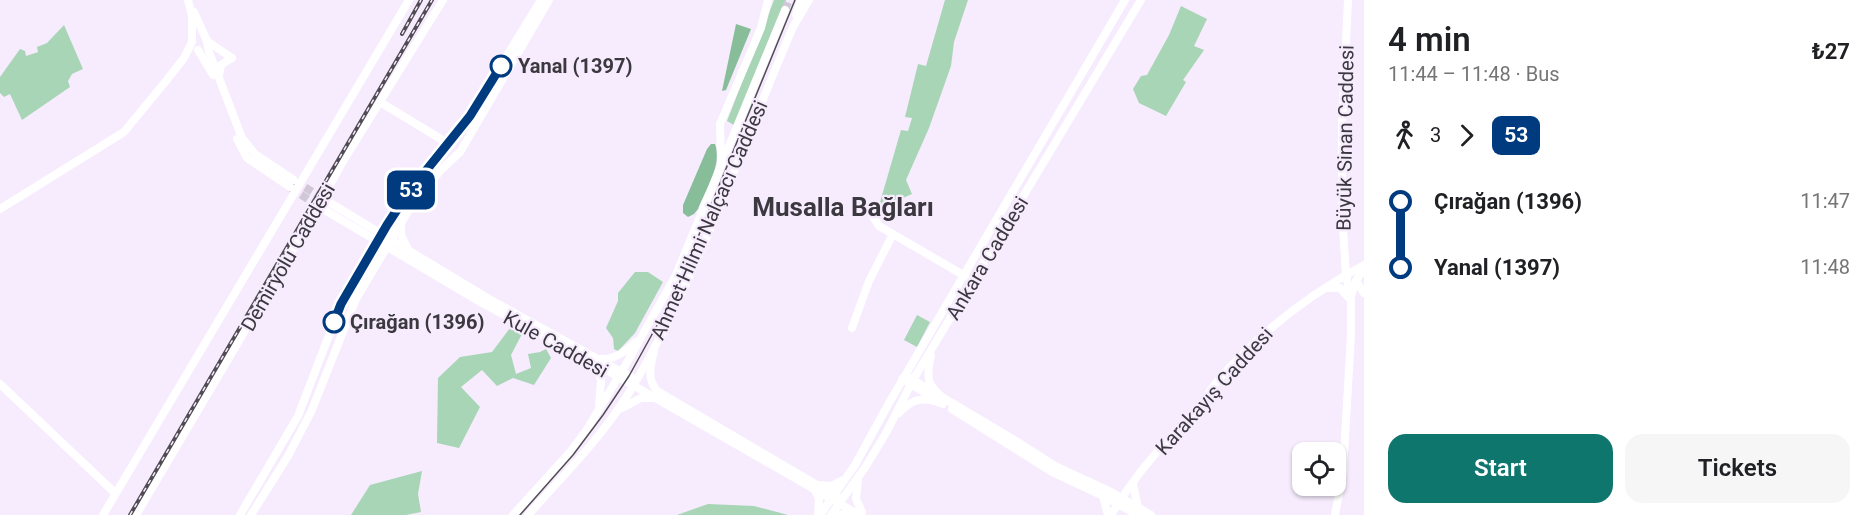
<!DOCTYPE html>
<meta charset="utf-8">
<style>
:root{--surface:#fff;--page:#f6f6f6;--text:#202124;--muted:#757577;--accent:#0f766e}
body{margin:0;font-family:Roboto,sans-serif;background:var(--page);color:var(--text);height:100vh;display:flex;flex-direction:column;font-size:22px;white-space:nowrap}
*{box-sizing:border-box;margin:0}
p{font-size:20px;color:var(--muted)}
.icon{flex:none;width:33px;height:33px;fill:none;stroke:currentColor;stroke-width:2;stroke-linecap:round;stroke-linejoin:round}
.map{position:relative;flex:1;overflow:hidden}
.side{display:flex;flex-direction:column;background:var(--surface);width:510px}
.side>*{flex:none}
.badge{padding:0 12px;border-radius:9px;font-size:21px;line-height:39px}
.fabs{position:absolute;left:1292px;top:442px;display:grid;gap:12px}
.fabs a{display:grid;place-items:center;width:54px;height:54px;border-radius:12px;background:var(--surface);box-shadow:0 2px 4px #0004;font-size:30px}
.map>.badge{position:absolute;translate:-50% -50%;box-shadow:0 0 0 3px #fff}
.legs{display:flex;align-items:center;gap:9px;height:66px;padding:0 24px;font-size:20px}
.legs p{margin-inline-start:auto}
.summary{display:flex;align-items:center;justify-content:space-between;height:102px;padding:0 24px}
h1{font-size:33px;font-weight:600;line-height:45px}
.cta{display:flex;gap:12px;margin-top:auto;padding:12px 24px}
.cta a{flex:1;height:69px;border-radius:18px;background:var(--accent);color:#fff;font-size:24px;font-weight:600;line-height:69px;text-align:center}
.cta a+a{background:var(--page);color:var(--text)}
ul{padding:0 24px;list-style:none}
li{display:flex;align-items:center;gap:21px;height:66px;font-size:22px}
li i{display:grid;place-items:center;width:9px;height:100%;margin:0 8px;background:currentColor}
li i::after{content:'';width:15px;height:15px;margin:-8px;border:4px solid;border-radius:50%;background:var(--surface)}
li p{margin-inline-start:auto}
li:first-child i{background:linear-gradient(#0000 50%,currentColor 0)}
li:last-child i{background:linear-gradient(currentColor 50%,#0000 0)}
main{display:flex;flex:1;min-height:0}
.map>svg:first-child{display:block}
.green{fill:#a8d5b6}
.forest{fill:#87be99}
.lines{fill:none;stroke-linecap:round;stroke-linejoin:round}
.secondary-tunnel{stroke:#d1c8d7;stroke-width:8;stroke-dasharray:8 4;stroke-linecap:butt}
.primary-tunnel{stroke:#d1c8d7;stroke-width:8;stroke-dasharray:8 4;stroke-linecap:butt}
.secondary{stroke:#fff;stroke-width:8}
.primary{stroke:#fff;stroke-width:8}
.tram{stroke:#514c54;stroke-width:1.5}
.rail-casing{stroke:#514c54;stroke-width:4}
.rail{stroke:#f6ecfd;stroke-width:1.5;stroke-dasharray:4.5;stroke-linecap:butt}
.line-1-casing{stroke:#fff;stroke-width:14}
.line-1{stroke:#003b80;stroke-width:9}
.stop-1-dot{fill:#fff;stroke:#003b80;stroke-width:3}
.labels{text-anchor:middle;stroke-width:4.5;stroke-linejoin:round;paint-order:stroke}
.stop-label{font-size:20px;font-weight:bold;fill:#3c383f;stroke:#f6ecfd;text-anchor:start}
.street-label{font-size:20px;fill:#3c383f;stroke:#f6ecfd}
.district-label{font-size:26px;font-weight:bold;fill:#3c383f;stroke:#f6ecfd}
</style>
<main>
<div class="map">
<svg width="1364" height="515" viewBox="0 0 1364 515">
<rect width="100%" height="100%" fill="#f6ecfd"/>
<g class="green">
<polygon points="774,0 786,0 734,125 727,121"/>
<polygon points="945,0 968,0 954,42 951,66 929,128 906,180 912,194 878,209 901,130 908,131 912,118 905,117 918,64 926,66"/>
<polygon points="1181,6 1207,19 1194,46 1204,50 1183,80 1186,82 1166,116 1139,103 1133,89 1141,76 1147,75 1169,35"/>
<polygon points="64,25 83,69 72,74 68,81 70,87 22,120 10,94 4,97 0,93 0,77 20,49 25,51 26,56 38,52 37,47 47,43"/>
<polygon points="635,272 648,272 663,282 635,333 618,351 614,349 613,338 606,328 618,301 618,293"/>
<polygon points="917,315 930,322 917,347 904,340"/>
<polygon points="510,328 523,332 511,355 516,374 531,368 528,354 540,352 546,349 551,358 534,385 513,378 497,386 482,370 461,387 480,407 459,448 437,443 438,378 460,357 492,352"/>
<polygon points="422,471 418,494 421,512 406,515 351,515 370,485"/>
<polygon points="708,504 754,506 788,515 677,515"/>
</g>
<g class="forest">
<polygon points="736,24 751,29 726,90 722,91"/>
<path d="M711 144H715C723 164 705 191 698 209L694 214 688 217 683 213V205L707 149Z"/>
</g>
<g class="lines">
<g class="secondary-tunnel">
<polyline points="295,181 327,201"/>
<polyline points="291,188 323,209"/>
</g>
<polyline class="primary-tunnel" points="785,10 789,0"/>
<g class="secondary">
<polyline points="194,12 207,41 232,58"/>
<polyline points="207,41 209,52 242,138 255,154 294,180"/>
<polyline points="198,50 213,75"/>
<polyline points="219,76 221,65 232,58"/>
<polyline points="380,102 449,144"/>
<polyline points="237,139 247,158 290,187"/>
<polyline points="327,201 489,299 636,380"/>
<polyline points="0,209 124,132 166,81 184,58 192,42 192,16 188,0"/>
<polyline points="323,209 482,303 596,364 854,512"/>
<polyline points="872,215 879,226 965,276"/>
<polyline points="401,223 401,235 409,251"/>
<polyline points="1356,281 1364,293"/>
<polyline points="1328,288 1340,288 1350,299"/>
<polyline points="1351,296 1356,281 1364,268"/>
<polyline points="852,328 869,281 893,234"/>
<path d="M654 352C650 366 647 379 657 391L839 498"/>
<polyline points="910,378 1021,444 1057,467 1111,492 1151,515"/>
<polyline points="902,379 929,395"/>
<polyline points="0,384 115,493"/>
<polyline points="952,409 1054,473 1103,496 1138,515"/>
<polyline points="1133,484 1138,508"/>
<polyline points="1103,496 1108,515"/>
<polyline points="103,515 409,0"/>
<polyline points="136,515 314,214 342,163 443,0"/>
<polyline points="240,515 298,416 341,304 372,250 408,193 470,116 541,0"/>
<polyline points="251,515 288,456 311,412 356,299 413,203 442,169 460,152 549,0"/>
<path d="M1111 515C1128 487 1149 459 1172 436 1178 430 1186 428 1191 423 1201 412 1205 396 1215 384 1256 336 1308 295 1364 265"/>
<polyline points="1335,515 1343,472 1351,334 1351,300 1346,275 1342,212 1342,124 1348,0"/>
</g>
<g class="primary">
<polyline points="796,15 801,0"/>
<polyline points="721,161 720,124 761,28 768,0"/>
<path d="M931 356C925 380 928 386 947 401"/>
<path d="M598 359C614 360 624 353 635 342"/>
<polyline points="596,364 601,380 599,405"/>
<polyline points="622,408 641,398 655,398"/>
<path d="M899 413C913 397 925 397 943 404"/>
<polyline points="858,481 856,499 862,512"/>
<polyline points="818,485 831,486 843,480"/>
<polyline points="815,490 819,499 818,515"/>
<polyline points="513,515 571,451 586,431 629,359 676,275 785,10"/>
<path d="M528 515C562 477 600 439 627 396 697 281 740 150 793 27L809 0"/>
<polyline points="820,515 855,465 889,403 1125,0"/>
<polyline points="831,515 866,466 886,433 913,380 1141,0"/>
<polyline points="839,515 847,513 859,514"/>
</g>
<polyline class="tram" points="520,515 573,455 603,415 629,376 676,291 795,0"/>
<defs>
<g id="rail">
<polyline points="402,34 421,0"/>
<polyline points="130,515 432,0"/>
</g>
</defs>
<use href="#rail" class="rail-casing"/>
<use href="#rail" class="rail"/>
</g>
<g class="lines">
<defs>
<polyline id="line-1" points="334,322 341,304 387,225 408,193 470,116 501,66"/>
</defs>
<use href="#line-1" class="line-1-casing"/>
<use href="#line-1" class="line-1"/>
</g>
<g class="stop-1-dot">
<circle cx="501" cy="66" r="10"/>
<circle cx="334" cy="322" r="10"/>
</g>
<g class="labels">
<g class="stop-label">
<text x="518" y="73">Yanal (1397)</text>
<text x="350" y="329">Çırağan (1396)</text>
</g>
<g class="street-label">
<text transform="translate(1345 138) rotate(-89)" y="7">Büyük Sinan Caddesi</text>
<text transform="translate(709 220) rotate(-66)" y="7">Ahmet Hilmi Nalçacı Caddesi</text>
<text transform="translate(288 257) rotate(-60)" y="7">Demiryolu Caddesi</text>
<text transform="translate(987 258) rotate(-59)" y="7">Ankara Caddesi</text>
<text transform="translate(556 344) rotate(29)" y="7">Kule Caddesi</text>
<text transform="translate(1214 391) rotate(-48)" y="7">Karakayış Caddesi</text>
</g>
<g class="district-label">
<text x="843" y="216">Musalla Bağları</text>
</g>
</g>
</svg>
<div class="fabs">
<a><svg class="icon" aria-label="locate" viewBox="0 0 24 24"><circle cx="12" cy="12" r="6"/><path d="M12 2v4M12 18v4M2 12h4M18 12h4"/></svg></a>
</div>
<b class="badge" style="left:411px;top:190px;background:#003b80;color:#fff">53</b>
</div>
<section class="side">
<div class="summary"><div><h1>4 min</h1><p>11:44 – 11:48 · Bus</p></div><b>₺27</b></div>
<div class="legs"><svg class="icon" aria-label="walk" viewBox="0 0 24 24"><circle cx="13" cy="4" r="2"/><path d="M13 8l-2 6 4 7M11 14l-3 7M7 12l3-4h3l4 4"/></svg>3<svg class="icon" aria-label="forward" viewBox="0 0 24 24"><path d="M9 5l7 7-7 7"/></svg><b class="badge" style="background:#003b80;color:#fff">53</b></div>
<ul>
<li><i style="color:#003b80"></i><b>Çırağan (1396)</b><p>11:47</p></li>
<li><i style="color:#003b80"></i><b>Yanal (1397)</b><p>11:48</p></li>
</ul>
<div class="cta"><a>Start</a><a>Tickets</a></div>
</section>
</main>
